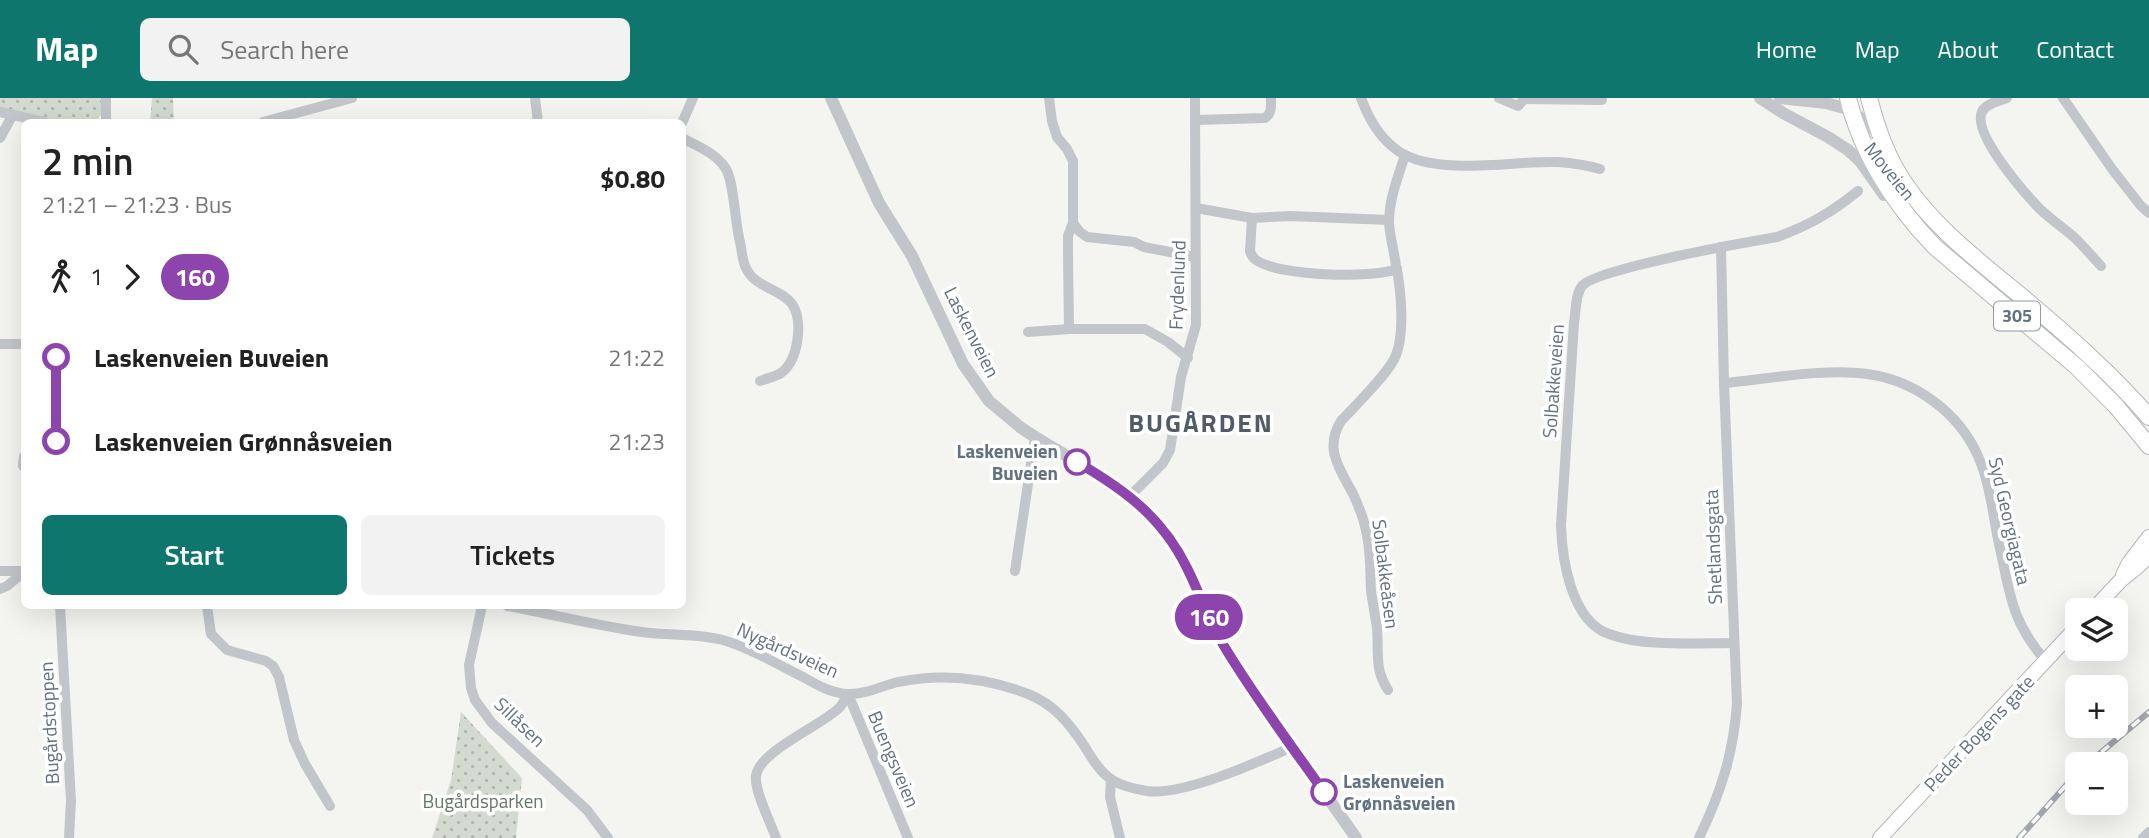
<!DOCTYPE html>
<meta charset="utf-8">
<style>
:root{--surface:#fff;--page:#f2f2f2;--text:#222;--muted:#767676;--accent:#0f766e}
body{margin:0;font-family:"Titillium Web",sans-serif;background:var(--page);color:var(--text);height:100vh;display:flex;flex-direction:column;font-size:26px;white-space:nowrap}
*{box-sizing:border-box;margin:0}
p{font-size:23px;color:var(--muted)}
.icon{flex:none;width:38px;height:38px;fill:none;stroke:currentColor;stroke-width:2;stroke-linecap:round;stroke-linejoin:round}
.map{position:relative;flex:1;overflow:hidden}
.sheet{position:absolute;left:21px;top:21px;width:665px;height:490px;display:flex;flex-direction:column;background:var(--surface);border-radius:10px;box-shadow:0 7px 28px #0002}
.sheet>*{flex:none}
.badge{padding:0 14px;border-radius:23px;font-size:24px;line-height:46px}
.fabs{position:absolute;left:2065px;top:500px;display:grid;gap:14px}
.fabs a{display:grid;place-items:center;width:63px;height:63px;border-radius:10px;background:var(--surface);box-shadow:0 7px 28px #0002;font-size:35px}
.map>.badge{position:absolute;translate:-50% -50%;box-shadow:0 0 0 4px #fff}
.legs{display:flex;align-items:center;gap:10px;height:77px;padding:0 21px;font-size:23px}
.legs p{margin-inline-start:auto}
.head{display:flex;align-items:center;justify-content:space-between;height:119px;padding:0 21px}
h1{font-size:38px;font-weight:600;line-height:52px}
.action{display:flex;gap:14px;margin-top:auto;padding:14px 21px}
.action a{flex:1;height:80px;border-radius:10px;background:var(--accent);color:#fff;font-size:28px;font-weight:600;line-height:80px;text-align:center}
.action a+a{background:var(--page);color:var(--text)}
ul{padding:0 21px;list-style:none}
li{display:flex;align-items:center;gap:24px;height:84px;font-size:26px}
li i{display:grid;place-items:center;width:10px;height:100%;margin:0 9px;background:currentColor}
li i::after{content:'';width:18px;height:18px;margin:-9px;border:5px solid;border-radius:50%;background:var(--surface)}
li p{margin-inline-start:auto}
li:first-child i{background:linear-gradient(#0000 50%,currentColor 0)}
li:last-child i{background:linear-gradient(currentColor 50%,#0000 0)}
header{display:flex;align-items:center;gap:42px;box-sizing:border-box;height:98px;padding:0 35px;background:var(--accent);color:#fff}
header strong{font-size:33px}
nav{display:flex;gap:38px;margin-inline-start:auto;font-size:24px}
.search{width:490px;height:63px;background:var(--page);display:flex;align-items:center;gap:18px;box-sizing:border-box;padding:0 24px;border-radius:10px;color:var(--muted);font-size:26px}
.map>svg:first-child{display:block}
.park{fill:url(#park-dots)}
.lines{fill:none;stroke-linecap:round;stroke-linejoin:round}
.secondary-casing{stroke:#b2b7bc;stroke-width:16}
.primary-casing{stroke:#b3b7bb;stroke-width:18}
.minor{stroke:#c2c5c9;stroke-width:10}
.tertiary{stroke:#c2c5c9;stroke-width:12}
.secondary{stroke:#fff;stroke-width:14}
.primary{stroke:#fff;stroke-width:16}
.rail-casing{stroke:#a0a6ac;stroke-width:6}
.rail{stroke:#fff;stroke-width:3.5;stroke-dasharray:10;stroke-linecap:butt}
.line-1-casing{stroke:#fff;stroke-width:16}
.line-1{stroke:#8e44ad;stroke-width:10}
.stop-1-dot{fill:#fff;stroke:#8e44ad;stroke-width:3.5}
.labels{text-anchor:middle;stroke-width:7;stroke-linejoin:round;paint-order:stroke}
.shield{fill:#fff;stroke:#929ca8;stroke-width:2}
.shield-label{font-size:18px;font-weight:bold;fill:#637282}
.street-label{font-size:19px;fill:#637282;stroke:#fff}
.stop-label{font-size:19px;font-weight:bold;fill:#637282;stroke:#fff;text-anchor:end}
.park-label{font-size:19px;fill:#657962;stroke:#fff}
.district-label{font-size:26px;font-weight:bold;letter-spacing:2px;fill:#515c67;stroke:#fff}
</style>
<header>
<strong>Map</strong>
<div class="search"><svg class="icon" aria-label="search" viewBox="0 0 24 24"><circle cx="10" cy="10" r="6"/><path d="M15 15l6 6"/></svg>Search here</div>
<nav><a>Home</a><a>Map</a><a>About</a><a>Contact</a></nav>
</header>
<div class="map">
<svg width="2149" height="740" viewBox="0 0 2149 740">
<defs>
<pattern id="park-dots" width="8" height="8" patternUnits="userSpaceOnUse" patternTransform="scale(1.75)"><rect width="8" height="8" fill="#d3dad0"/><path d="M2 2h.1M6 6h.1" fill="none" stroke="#afb5ae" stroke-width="1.8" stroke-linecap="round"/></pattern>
</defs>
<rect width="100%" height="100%" fill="#f4f5f0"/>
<g class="park">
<path d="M0 0H102C102 7 103 16 98 21 85 33 17 14 0 10Z"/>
<polygon points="152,0 173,0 174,24 150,24"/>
<polygon points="461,614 522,680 516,740 432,740 451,682"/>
</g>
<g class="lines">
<defs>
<g id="secondary">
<polyline points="2123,477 2129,465 2149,439"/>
<polyline points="2092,513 2121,482 2136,470 2149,458"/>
<polyline points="1880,740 2077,529"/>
</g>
<g id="primary">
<path d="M1848 0C1861 55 1896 109 1935 149L2077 269 2116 308 2149 348"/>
<path d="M1869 0C1877 30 1886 57 1903 83 1934 130 1979 163 2021 198 2066 236 2111 275 2149 319"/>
</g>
</defs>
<use href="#secondary" class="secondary-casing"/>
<use href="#primary" class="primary-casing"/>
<g class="minor">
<polyline points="535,0 538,24"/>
<polyline points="1049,0 1052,23 1057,39 1067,51 1073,63 1073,125 1068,138 1068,157 1069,231"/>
<path d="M1361 0C1368 19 1377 36 1393 49 1430 81 1512 62 1558 64 1572 65 1586 67 1600 71"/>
<polyline points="1499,0 1518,8 1525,0"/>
<path d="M2007 0C1999 3 1988 5 1983 12 1969 32 2023 93 2037 108 2048 120 2063 129 2075 140 2084 149 2092 158 2101 168"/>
<polyline points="2063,0 2112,71 2141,108 2149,115"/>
<polyline points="1524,1 1602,2"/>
<polyline points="0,14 44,24"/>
<path d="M1196 22 1265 20C1272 15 1271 9 1271 0"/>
<polyline points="106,24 106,0"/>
<polyline points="263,24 352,0"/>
<polyline points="682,25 693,0"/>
<polyline points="0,40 12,18"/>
<path d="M682 40C697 48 716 55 726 71 734 84 735 126 740 144 742 152 742 163 746 170 755 190 780 190 792 206 804 223 798 263 781 275 775 279 767 280 760 283"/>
<polyline points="1196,110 1252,120 1290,118 1389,122"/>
<path d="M1252 120 1250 153C1251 157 1252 159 1256 162 1279 178 1371 181 1397 171"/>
<polyline points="1073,125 1080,134 1087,139 1134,144 1144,149 1195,159"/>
<polyline points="1028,234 1069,231 1145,231 1168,244 1188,260"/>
<polyline points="0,246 24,246"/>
<path d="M1724 285C1767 281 1825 270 1867 276 1915 282 1959 315 1978 358 1990 385 1993 418 1999 446 2010 495 2011 524 2046 563"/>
<polyline points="23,368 24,358"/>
<polyline points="1130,398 1163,365 1170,352 1181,279 1196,227 1195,0"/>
<polyline points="0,473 24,473"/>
<polyline points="1015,473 1035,339"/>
<polyline points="0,491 7,488 24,474"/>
<polyline points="60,508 71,703 69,740"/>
<polyline points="207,508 211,536 227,552 266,563 273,568 279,579 294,642 305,666 330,708"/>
<polyline points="482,508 469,567 471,590 475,602 492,625 587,712 608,740"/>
<path d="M507 508C552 516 597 528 642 534 670 538 699 535 726 543 753 551 778 567 803 579 817 587 831 595 847 596 865 597 881 588 898 584 942 575 987 580 1028 596 1054 606 1070 626 1085 649 1092 661 1100 674 1112 682 1122 688 1135 691 1147 693 1183 698 1258 664 1292 649"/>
<path d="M1734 545C1697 545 1643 549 1609 536 1571 523 1562 461 1561 427L1574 225C1576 214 1575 197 1582 188 1595 171 1747 144 1777 139 1810 127 1832 114 1858 93"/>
<path d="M1388 592C1374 571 1379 554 1377 530 1375 518 1373 505 1371 493 1370 473 1371 452 1366 433 1364 421 1359 409 1354 398 1341 372 1323 352 1341 323 1354 309 1390 274 1396 257 1405 235 1401 191 1396 167 1394 153 1390 139 1389 125 1389 101 1398 79 1405 57"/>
<polyline points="848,596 908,740"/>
<polyline points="1111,681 1110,699 1120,740"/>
<path d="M776 740C771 725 754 693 756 678 759 653 821 628 839 610 843 606 845 600 848 596"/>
<path d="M1699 740C1721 694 1733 657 1737 606L1724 285 1721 149"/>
<polyline points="2143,740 2149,734"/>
</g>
<g class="tertiary">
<path d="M831 0 879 105 912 158 963 266 989 303 1020 329C1060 357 1108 377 1145 410 1184 447 1197 502 1224 547 1264 614 1312 676 1356 740"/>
<polyline points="1760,0 1783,15 1828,39 1848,52 1860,63 1884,97"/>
<polyline points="1780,0 1826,5 1851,12 1879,36"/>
</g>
<use href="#secondary" class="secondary"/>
<use href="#primary" class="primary"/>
<defs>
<g id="rail">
<polyline points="2086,667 2149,614"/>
<polyline points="2019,740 2077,675"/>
</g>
</defs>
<use href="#rail" class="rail-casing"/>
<use href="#rail" class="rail"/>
</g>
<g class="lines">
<defs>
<path id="line-1" d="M1077 364C1125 392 1162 419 1187 470 1200 496 1209 523 1224 548 1254 598 1290 646 1324 694"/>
</defs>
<use href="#line-1" class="line-1-casing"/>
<use href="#line-1" class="line-1"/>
</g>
<g class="stop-1-dot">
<circle cx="1077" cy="364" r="12"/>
<circle cx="1324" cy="694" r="12"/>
</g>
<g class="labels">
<rect class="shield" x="1994" y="203.5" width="46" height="29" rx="5"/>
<g class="shield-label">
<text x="2017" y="224">305</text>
</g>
<g class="street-label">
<text transform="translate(1890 73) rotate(51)" y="7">Moveien</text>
<text transform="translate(1177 187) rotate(-88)" y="7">Frydenlund</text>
<text transform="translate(972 234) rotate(63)" y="7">Laskenveien</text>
<text transform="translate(1553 283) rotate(-86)" y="7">Solbakkeveien</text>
<text transform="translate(2010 423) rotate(77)" y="7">Syd Georgiagata</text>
<text transform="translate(1713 449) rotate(-92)" y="7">Shetlandsgata</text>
<text transform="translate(1386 476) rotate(83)" y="7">Solbakkeåsen</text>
<text transform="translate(788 552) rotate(24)" y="7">Nygårdsveien</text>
<text transform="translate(520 624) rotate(44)" y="7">Sillåsen</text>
<text transform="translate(49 625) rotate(-93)" y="7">Bugårdstoppen</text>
<text transform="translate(1979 635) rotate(-47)" y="7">Peder Bogens gate</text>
<text transform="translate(894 661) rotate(67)" y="7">Buengsveien</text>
</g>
<g class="stop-label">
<text x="1058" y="360">Laskenveien<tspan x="1058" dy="22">Buveien</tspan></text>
<text x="1343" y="690" text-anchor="start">Laskenveien<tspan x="1343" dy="22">Grønnåsveien</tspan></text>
</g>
<g class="park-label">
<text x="483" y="710">Bugårdsparken</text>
</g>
<g class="district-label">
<text x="1201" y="334">BUGÅRDEN</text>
</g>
</g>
</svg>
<div class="fabs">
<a><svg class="icon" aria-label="layers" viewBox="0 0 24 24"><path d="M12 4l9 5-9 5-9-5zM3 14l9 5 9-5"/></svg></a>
<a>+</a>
<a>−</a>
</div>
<b class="badge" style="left:1209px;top:519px;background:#8e44ad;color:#fff">160</b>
<section class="sheet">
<div class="head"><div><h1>2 min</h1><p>21:21 – 21:23 · Bus</p></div><b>$0.80</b></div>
<div class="legs"><svg class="icon" aria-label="walk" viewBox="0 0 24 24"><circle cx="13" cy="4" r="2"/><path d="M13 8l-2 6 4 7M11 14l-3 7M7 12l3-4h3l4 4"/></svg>1<svg class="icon" aria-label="forward" viewBox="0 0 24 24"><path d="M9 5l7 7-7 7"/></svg><b class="badge" style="background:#8e44ad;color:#fff">160</b></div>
<ul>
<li><i style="color:#8e44ad"></i><b>Laskenveien Buveien</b><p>21:22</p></li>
<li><i style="color:#8e44ad"></i><b>Laskenveien Grønnåsveien</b><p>21:23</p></li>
</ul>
<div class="action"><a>Start</a><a>Tickets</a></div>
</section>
</div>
